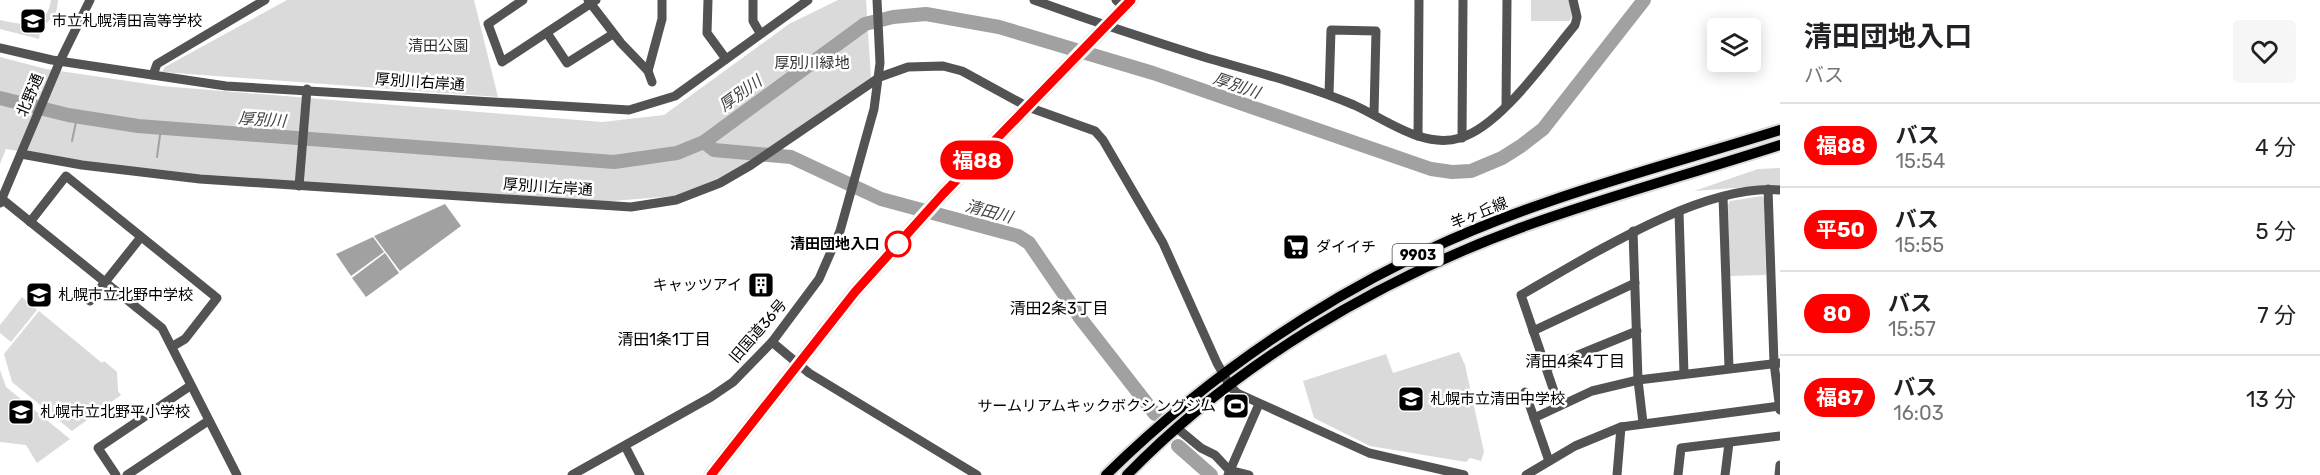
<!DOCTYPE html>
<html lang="ja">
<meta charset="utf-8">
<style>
:root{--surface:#fff;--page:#f6f6f6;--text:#202124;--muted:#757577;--line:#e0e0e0}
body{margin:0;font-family:Rubik,"Noto Sans JP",sans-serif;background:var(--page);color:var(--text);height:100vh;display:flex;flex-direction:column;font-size:22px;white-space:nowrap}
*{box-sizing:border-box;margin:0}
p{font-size:20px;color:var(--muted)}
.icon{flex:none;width:33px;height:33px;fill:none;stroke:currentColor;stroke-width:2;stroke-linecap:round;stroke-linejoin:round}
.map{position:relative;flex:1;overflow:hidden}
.sheet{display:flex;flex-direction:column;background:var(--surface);width:540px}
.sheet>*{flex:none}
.badge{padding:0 12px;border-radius:20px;font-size:21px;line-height:39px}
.buttons{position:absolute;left:1707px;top:18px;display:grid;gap:12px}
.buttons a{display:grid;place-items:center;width:54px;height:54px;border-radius:6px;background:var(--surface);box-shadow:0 3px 15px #0003;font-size:30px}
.map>.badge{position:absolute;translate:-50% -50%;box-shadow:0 0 0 3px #fff}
.round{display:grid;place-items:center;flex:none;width:63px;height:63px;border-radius:6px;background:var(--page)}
.headline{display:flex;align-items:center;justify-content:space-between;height:102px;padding:0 24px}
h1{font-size:28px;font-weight:700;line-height:45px}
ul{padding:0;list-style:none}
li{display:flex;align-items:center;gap:18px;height:84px;padding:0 24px;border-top:2px solid var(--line)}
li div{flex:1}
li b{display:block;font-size:22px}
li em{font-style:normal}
li .badge{min-width:66px;font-weight:700;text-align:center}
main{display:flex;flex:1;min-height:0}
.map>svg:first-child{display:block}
.green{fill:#dadada}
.water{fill:#a1a1a1}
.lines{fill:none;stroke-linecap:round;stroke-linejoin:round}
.stream{stroke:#a1a1a1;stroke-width:2}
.river{stroke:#a1a1a1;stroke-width:14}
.major-casing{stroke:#dbdbdb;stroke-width:14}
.highway-casing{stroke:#dbdbdb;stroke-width:15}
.minor{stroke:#535353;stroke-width:9}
.major{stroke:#000;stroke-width:10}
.highway{stroke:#000;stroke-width:12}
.line-casing{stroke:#fff;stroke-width:14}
.line{stroke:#f00;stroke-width:9}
.stop-dot{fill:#fff;stroke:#f00;stroke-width:3}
.labels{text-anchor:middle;stroke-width:5;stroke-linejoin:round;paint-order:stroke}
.shield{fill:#fff;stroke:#4c4c4c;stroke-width:1.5}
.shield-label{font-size:14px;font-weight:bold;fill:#000}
.poi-label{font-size:15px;fill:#000;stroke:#fff;text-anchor:start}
.park-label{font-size:15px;fill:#313131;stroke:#fff}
.street-label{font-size:15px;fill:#000;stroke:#fff}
.stop-label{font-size:15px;font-weight:bold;fill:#000;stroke:#fff;text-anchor:end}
.water-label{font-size:16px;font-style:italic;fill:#424242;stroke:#fff}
.neighbourhood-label{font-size:16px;fill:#000;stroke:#fff}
</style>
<main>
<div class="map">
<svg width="1780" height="475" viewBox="0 0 1780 475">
<rect width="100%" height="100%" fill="#fff"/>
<g class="green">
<path d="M51 0H58C57 20 49 17 41 30 39 32 40 36 39 39L0 29V20C21 25 47 30 51 0Z"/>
<polygon points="287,0 474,0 498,97 162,72 165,67"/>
<polygon points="838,0 866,0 871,79 728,175 674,196 588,203 212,176 107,166 6,149 0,164 0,57 46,69 162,86 602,122 664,115 789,24"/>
<polygon points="1531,0 1569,0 1572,17 1569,21 1531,21"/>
<polygon points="1780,168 1780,187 1762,186 1694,191 1758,169"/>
<polygon points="1762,196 1764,199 1766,275 1730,276 1728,205 1730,201"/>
<polygon points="22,297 37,310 11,342 0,333 0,325"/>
<polygon points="39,311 102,363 104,361 117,372 118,391 121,395 72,431 12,382 4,354"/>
<polygon points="1459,352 1465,365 1484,452 1481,461 1470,458 1466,462 1370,446 1314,418 1303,381 1386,354 1393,373"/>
<polygon points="0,370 6,387 70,439 37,463 26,445 0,442"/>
</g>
<g class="water">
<polygon points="445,204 461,226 400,271 374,236"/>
<polygon points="373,237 384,252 351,276 336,254"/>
<polygon points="385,253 399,273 366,297 352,278"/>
</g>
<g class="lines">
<g class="stream">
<polyline points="72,141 77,117"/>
<polyline points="157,157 161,128"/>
</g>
<g class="river">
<polyline points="0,98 68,115 138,126 614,162 677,153 704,142 865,24 893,17 926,14 999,27 1153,73 1431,169 1452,172 1471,171 1502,158 1521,146 1543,129 1644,0"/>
<polyline points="704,142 714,150 791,157 881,199 1018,236 1029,243 1081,319 1155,414"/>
<polyline points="1178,446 1211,475"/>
</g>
<defs>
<g id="major">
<path d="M1106 475C1197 386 1298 314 1412 258 1525 201 1659 168 1780 130"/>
<path d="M1127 475C1235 364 1376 281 1520 228 1605 197 1694 173 1780 145"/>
</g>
<polyline id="highway" points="711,475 855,292 943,194 1131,0"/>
</defs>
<use href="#major" class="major-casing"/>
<use href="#highway" class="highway-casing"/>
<g class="minor">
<polyline points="523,0 488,24 502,62 596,0"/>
<polyline points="588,0 621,43 648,71 652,82"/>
<polyline points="708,0 707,33 726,59"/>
<polyline points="753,0 753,21 760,33"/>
<path d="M1034 0C1092 21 1149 40 1207 58 1256 72 1307 85 1354 105 1387 120 1423 149 1460 138 1501 126 1547 58 1575 25L1577 17 1573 0"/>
<polyline points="1116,0 1124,7"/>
<polyline points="547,33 567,63 613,34"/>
<polyline points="0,48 52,60 226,86 629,110 675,96 808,0"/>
<polyline points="648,71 662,19 662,0"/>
<polyline points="153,75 157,64 265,0"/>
<polyline points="1329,94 1331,30 1376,31 1374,114"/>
<polyline points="1506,106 1507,0"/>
<polyline points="1418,136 1419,0"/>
<polyline points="1462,138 1463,0"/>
<polyline points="21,154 82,165 200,179 631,207 676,200 720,183 751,165 880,77 908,67 943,66 962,71 1028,107 1095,131 1103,140 1163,243 1217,363 1230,386 1237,393 1369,453 1464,475"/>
<polyline points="299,186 307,89"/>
<polyline points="1768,189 1774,363 1780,410"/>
<polyline points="1723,197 1729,368"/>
<polyline points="2,199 162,328 237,475"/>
<polyline points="0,203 60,61 90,0"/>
<polyline points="1679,212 1684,374"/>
<polyline points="30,222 66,176 217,298 185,339 173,346"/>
<polyline points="1633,231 1638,380 1643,423"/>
<polyline points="90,301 141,237"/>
<polyline points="1533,331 1635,283"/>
<polyline points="772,342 809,373 977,475"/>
<polyline points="1546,368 1637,331"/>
<polyline points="1525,392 1549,461"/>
<path d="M1559 406 1521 295C1588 257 1702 183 1780 190"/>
<polyline points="1534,418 1592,391 1638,380 1780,363"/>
<polyline points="1178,429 1201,448 1215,455 1229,470 1249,475"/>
<polyline points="625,446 640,475"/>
<polyline points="116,475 98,448 190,386"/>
<polyline points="127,475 208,421"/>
<polyline points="572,475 711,397 733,382 772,342 819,279 840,231 874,109 880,63 877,0"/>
<polyline points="1228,475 1259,404"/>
<polyline points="1526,475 1575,446 1621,427 1780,406"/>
<polyline points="1617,475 1621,427"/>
<polyline points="1678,475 1681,448 1780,436"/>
<polyline points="1725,475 1729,443"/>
<polyline points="1779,475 1780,465"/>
</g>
<use href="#major" class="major"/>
<use href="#highway" class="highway"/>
</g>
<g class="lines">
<defs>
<polyline id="line" points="711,475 855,292 943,194 1131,0"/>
</defs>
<use href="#line" class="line-casing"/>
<use href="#line" class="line"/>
</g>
<defs>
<symbol id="school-square" viewBox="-11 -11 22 22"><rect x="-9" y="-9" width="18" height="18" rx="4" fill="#000" stroke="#fff"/><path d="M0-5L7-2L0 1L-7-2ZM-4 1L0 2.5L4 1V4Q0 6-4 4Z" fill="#fff"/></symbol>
<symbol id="supermarket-square" viewBox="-11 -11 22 22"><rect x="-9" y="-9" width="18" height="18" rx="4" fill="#000" stroke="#fff"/><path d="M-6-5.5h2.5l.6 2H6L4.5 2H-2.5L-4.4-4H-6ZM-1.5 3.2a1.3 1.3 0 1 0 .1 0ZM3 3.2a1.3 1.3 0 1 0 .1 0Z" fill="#fff"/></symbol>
<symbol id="building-square" viewBox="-11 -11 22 22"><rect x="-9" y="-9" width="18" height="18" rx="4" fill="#000" stroke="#fff"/><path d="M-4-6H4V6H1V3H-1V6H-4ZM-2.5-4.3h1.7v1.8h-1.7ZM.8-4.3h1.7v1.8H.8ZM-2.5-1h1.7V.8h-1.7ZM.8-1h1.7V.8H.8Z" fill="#fff"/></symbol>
<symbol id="stadium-square" viewBox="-11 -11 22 22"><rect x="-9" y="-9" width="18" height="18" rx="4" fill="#000" stroke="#fff"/><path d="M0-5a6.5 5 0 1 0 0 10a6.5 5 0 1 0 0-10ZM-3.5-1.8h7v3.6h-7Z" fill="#fff"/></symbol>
</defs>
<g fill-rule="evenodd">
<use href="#school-square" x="18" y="6" width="30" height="30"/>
<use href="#supermarket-square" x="1281" y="232" width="30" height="30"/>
<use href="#building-square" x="746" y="270" width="30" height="30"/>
<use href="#school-square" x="24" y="280" width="30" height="30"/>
<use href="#school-square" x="1396" y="384" width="30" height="30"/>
<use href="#stadium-square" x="1221" y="391" width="30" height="30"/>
<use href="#school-square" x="6" y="397" width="30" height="30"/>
</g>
<circle class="stop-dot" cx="898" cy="244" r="12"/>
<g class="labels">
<rect class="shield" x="1392.5" y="244" width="51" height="22" rx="4.5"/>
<g class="shield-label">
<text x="1418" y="260">9903</text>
</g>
<g class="poi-label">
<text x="52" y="26">市立札幌清田高等学校</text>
<text x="1316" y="252">ダイイチ</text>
<text x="742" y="290" text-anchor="end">キャッツアイ</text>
<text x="58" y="300">札幌市立北野中学校</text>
<text x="1430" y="404">札幌市立清田中学校</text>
<text x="1216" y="411" text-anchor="end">サームリアムキックボクシングジム</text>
<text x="40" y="417">札幌市立北野平小学校</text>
</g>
<g class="park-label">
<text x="438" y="51">清田公園</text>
<text x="812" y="68">厚別川緑地</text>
</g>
<g class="street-label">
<text transform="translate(420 82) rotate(4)" y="5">厚別川右岸通</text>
<text transform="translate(30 95) rotate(-67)" y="5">北野通</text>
<text transform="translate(548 187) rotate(4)" y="5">厚別川左岸通</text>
<text transform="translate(1479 213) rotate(-22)" y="5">羊ヶ丘線</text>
<text transform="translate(758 331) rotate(-49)" y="5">旧国道36号</text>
</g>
<g class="stop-label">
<text x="880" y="249">清田団地入口</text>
</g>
<g class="water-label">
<text transform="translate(1237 85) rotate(19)" y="6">厚別川</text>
<text transform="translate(740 93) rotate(-36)" y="6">厚別川</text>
<text transform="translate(262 119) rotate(4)" y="6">厚別川</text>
<text transform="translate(989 211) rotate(15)" y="6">清田川</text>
</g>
<g class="neighbourhood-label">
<text x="1059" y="314">清田2条3丁目</text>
<text x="664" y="345">清田1条1丁目</text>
<text x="1575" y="367">清田4条4丁目</text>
</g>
</g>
</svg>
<div class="buttons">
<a><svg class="icon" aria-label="layers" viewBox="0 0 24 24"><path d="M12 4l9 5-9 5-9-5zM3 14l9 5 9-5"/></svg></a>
</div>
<b class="badge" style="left:977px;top:160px;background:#f00;color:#fff">福88</b>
</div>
<section class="sheet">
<div class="headline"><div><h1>清田団地入口</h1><p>バス</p></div><a class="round"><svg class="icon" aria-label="heart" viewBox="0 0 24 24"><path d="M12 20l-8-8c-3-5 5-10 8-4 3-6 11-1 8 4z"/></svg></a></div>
<ul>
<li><span class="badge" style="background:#f00;color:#fff">福88</span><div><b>バス</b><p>15:54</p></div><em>4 分</em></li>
<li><span class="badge" style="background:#f00;color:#fff">平50</span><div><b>バス</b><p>15:55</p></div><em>5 分</em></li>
<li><span class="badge" style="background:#f00;color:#fff">80</span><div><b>バス</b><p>15:57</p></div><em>7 分</em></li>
<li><span class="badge" style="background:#f00;color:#fff">福87</span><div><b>バス</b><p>16:03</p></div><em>13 分</em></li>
</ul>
</section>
</main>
